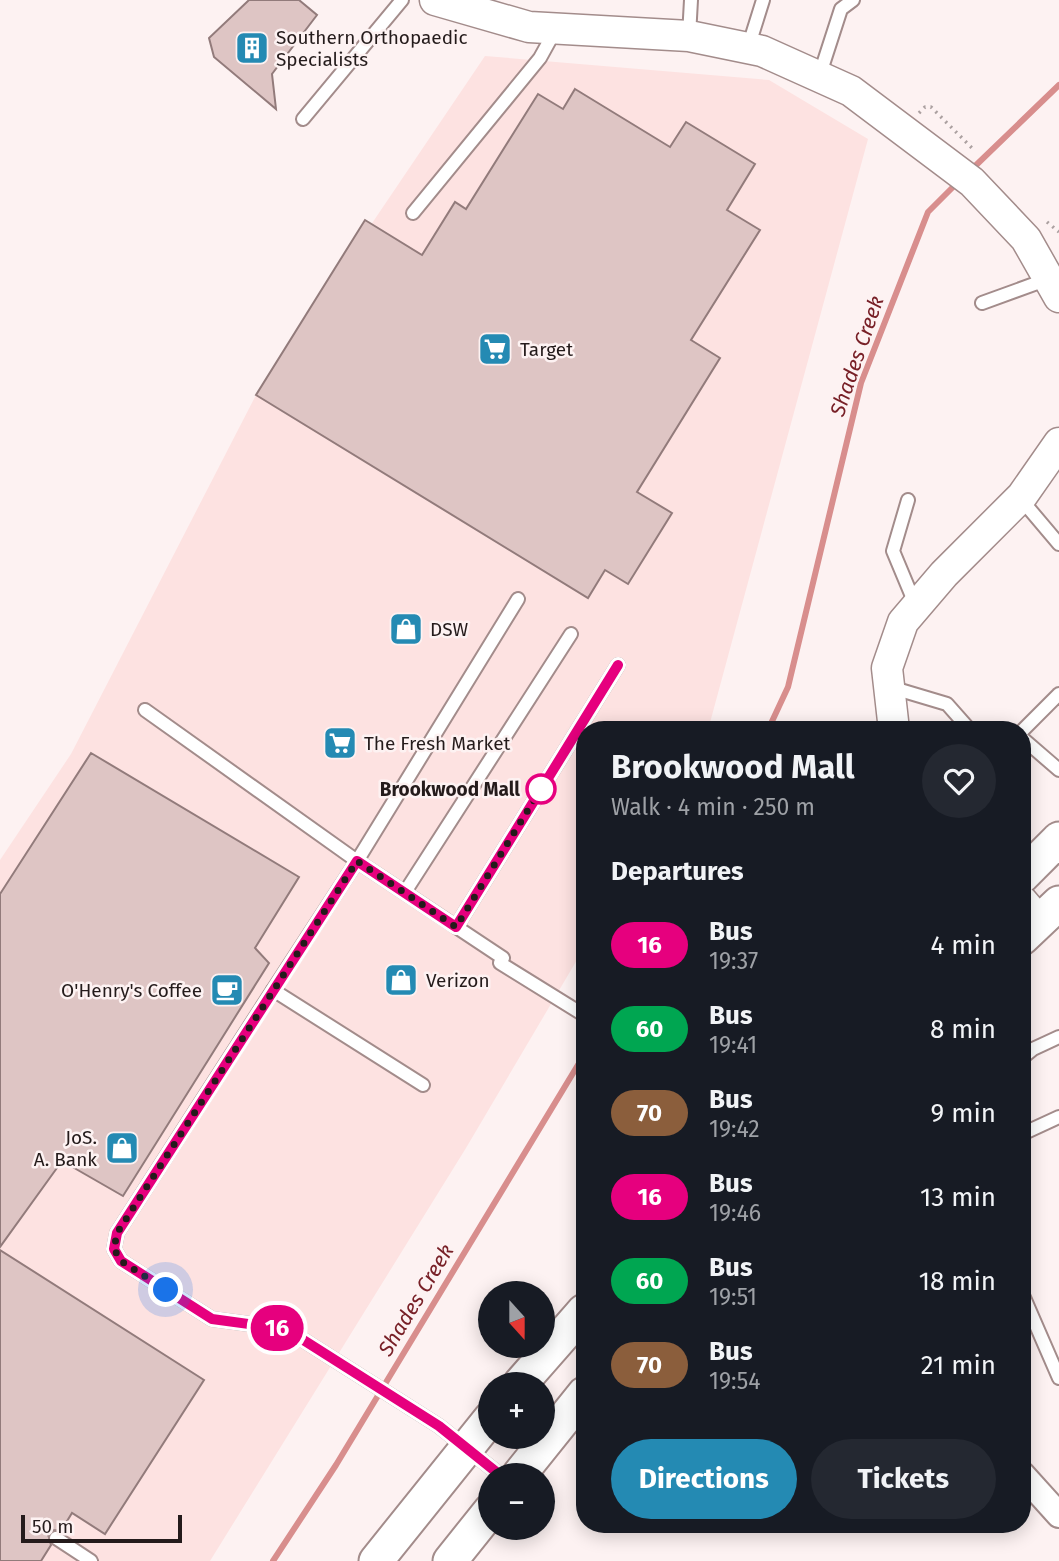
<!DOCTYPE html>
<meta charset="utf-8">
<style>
:root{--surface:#171b24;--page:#242831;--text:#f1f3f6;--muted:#9ea1a6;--accent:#248ab3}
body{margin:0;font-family:"Fira Sans",sans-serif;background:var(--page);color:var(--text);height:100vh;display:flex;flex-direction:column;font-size:26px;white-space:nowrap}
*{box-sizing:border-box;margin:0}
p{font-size:23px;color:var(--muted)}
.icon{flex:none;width:38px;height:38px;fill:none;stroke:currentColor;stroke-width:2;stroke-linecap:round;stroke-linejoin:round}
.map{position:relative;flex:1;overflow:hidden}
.details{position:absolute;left:576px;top:721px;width:455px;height:812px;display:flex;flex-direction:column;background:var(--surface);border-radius:28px;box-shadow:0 4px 18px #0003}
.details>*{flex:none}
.badge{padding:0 14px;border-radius:23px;font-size:24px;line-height:46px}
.needle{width:46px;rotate:159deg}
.fabs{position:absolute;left:478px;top:1281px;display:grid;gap:14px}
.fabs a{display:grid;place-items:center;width:77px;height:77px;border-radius:50%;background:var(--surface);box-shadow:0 4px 18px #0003;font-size:35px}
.scale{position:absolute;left:21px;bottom:18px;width:161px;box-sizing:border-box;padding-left:7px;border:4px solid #241b1b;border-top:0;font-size:19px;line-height:24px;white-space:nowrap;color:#241b1b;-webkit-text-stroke:5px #fdf2f2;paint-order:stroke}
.you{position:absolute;width:35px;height:35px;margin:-18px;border:5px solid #fff;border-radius:50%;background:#1a73e8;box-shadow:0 0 0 10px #1a73e833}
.map>.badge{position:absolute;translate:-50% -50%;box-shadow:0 0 0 4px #fff}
h2{padding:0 35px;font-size:26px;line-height:63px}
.round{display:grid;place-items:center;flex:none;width:74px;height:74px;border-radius:37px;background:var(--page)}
.summary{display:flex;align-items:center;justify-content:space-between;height:119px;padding:0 35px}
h1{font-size:33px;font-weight:700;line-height:52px}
.action{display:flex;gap:14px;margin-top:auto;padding:14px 35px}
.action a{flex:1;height:80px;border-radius:42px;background:var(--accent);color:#fff;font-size:28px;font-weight:700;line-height:80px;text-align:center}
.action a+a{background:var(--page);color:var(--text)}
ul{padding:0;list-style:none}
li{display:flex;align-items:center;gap:21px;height:84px;padding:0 35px}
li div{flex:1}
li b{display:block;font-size:26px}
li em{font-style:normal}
li .badge{min-width:77px;font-weight:700;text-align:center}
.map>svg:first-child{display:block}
.built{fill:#fde2e1}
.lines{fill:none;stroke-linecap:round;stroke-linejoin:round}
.stream{stroke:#d88e8d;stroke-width:6}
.building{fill:#dec5c4;stroke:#927b7b;stroke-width:2}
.service-casing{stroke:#a38c8b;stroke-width:16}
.minor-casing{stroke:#a38c8b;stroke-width:28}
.tertiary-casing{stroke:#a38c8b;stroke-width:33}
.secondary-casing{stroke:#a38c8b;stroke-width:37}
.path{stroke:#aba0a0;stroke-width:3.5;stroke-dasharray:2 5;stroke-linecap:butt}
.service{stroke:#fff;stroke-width:12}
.minor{stroke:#fff;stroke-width:24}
.tertiary{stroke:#fff;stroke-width:30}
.secondary{stroke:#fff;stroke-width:33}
.line-casing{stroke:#fff;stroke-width:16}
.line{stroke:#e6007e;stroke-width:10}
.walk{stroke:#241b1b;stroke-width:7;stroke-dasharray:0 12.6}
.stop-dot{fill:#fff;stroke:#e6007e;stroke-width:3.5}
.labels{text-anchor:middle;stroke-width:5;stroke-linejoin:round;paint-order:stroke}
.poi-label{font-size:19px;fill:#241b1b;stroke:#fdf2f2;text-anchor:start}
.stop-label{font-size:19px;font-weight:bold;fill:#241b1b;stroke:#fdf2f2;text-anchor:end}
.water-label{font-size:21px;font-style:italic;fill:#782027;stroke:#fdf2f2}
</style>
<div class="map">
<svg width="1059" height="1561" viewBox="0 0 1059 1561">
<rect width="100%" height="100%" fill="#fdf2f2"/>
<polygon class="built" points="485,56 769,80 868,139 708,730 584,730 584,948 466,1148 210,1561 0,1561 0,860 71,754 256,395"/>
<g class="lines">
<g class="stream">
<polyline points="971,170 1059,85"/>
<polyline points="768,730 788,687 861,383 928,212 958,182"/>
<polyline points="273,1561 336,1465 584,1055"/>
</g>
</g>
<g class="building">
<polygon points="249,0 299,0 317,15 272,74 276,109 214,57 209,38"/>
<polygon points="575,89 670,147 686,122 755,164 727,210 760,230 691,340 720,358 637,492 672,513 628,584 605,570 588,598 256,395 365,220 422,255 455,202 466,209 538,94 563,109"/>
<polygon points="91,753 299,877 255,948 269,963 123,1196 62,1161 0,1247 0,894"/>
<polygon points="0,1250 204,1380 105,1534 72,1513 61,1531 53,1530 48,1534 51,1545 41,1561 0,1561"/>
</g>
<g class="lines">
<defs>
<g id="service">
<polyline points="689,36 691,0"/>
<polyline points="748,48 763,0"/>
<polyline points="819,77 841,9 853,0"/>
<polyline points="303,119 402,0"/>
<polyline points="413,213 540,58 556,29"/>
<polyline points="982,303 1048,279"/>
<polyline points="1020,498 1059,544"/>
<polyline points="908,500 893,551 916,606"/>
<polyline points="890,687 947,704 970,730"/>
<polyline points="145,710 357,861 518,599"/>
<polyline points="1022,731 1059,694"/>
<polyline points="1022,738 1059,770"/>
<polyline points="405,892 571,634"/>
<polyline points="456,927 618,665"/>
<polyline points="500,963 584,1015"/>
<polyline points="273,990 117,1233 114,1249 121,1261 212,1319 286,1329 439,1426 500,1475"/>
<polyline points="1022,1058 1033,1049 1059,1037"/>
<polyline points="423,1085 273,990 357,861 503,958"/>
<polyline points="1022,1134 1059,1117"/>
<polyline points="1022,1293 1059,1378"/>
<polyline points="56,1538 91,1561"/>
</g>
<polyline id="minor" points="1022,1474 1059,1515"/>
<g id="tertiary">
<polyline points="435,0 529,27 689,36 762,51 851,91 972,182 1026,239 1059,297"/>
<polyline points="894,730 887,668 903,622 944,574 1022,496 1059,443"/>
<polyline points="1022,901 1039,921"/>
</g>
<g id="secondary">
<polyline points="1022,876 1059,839"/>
<polyline points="1022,938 1059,903"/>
<polyline points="520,1384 584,1311"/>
<polyline points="519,1475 584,1394"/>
<polyline points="376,1561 490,1419"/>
<polyline points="450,1561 490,1511"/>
</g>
</defs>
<use href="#service" class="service-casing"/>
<use href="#minor" class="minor-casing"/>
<use href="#tertiary" class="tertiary-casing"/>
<use href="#secondary" class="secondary-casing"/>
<g class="path">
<polyline points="919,113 925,107 931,107 972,148"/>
<polyline points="1047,222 1059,232"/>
</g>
<use href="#service" class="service"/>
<use href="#minor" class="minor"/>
<use href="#tertiary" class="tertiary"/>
<use href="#secondary" class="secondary"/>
</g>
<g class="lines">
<defs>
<polyline id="line" points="500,1475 439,1426 286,1329 212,1319 121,1261 114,1249 117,1233 357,861 456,927 618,665"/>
</defs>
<use href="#line" class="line-casing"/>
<use href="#line" class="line"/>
<polyline class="walk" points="166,1290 121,1261 114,1249 117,1233 357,861 456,927 541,789"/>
</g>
<defs>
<symbol id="building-square" viewBox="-11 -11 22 22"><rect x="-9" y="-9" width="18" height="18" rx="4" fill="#248ab3" stroke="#fdf2f2"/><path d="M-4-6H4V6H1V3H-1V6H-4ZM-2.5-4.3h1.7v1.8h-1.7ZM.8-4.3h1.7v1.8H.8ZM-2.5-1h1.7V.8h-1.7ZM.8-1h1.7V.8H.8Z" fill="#fff"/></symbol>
<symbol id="supermarket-square" viewBox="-11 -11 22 22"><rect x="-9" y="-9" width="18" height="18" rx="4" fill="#248ab3" stroke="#fdf2f2"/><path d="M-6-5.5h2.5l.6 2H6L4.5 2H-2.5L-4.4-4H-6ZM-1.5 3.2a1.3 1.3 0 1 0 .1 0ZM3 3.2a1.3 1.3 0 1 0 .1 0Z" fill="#fff"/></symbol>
<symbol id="shop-square" viewBox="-11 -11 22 22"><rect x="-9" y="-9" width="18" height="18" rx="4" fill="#248ab3" stroke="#fdf2f2"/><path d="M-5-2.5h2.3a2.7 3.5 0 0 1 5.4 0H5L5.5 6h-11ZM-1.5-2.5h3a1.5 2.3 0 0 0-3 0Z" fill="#fff"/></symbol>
<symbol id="cafe-square" viewBox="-11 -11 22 22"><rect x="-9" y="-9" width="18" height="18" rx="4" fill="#248ab3" stroke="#fdf2f2"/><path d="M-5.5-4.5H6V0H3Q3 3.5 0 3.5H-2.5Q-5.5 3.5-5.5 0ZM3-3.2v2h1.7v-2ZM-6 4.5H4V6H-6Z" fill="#fff"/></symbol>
</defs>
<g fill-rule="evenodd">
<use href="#building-square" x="233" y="29" width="38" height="38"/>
<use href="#supermarket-square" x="476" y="330" width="38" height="38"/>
<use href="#shop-square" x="387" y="610" width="38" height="38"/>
<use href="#supermarket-square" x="321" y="724" width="38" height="38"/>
<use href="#shop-square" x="382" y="961" width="38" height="38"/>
<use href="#cafe-square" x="208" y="971" width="38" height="38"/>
<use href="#shop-square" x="103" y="1129" width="38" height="38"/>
</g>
<circle class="stop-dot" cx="541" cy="789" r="14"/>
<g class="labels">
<g class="poi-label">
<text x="276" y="44">Southern Orthopaedic<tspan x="276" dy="22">Specialists</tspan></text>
<text x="520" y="356">Target</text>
<text x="430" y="636">DSW</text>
<text x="364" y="750">The Fresh Market</text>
<text x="426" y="987">Verizon</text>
<text x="202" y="997" text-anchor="end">O'Henry's Coffee</text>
<text x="97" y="1144" text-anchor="end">JoS.<tspan x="97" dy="22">A. Bank</tspan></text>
</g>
<g class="stop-label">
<text x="520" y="796">Brookwood Mall</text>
</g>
<g class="water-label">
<text transform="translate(857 356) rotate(-71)" y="7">Shades Creek</text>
<text transform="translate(416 1300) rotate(-59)" y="7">Shades Creek</text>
</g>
</g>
</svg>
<div class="fabs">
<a><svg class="needle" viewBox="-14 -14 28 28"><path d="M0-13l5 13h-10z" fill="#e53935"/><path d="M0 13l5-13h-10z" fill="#9ea1a6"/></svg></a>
<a>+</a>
<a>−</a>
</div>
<div class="scale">50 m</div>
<div class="you" style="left:166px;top:1290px"></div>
<b class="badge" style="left:277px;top:1328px;background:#e6007e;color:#fff">16</b>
<section class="details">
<div class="summary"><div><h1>Brookwood Mall</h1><p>Walk · 4 min · 250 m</p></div><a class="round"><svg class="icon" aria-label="heart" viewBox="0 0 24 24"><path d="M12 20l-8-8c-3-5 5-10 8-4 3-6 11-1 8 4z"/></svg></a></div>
<h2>Departures</h2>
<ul>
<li><span class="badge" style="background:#e6007e;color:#fff">16</span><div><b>Bus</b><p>19:37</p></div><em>4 min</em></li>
<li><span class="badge" style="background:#00a651;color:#fff">60</span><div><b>Bus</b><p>19:41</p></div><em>8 min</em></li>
<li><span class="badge" style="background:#8b5e3c;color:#fff">70</span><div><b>Bus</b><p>19:42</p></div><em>9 min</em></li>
<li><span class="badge" style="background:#e6007e;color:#fff">16</span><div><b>Bus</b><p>19:46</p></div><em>13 min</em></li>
<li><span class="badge" style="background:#00a651;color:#fff">60</span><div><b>Bus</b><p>19:51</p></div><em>18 min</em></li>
<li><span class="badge" style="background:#8b5e3c;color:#fff">70</span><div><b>Bus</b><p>19:54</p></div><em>21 min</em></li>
</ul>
<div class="action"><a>Directions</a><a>Tickets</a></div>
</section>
</div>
